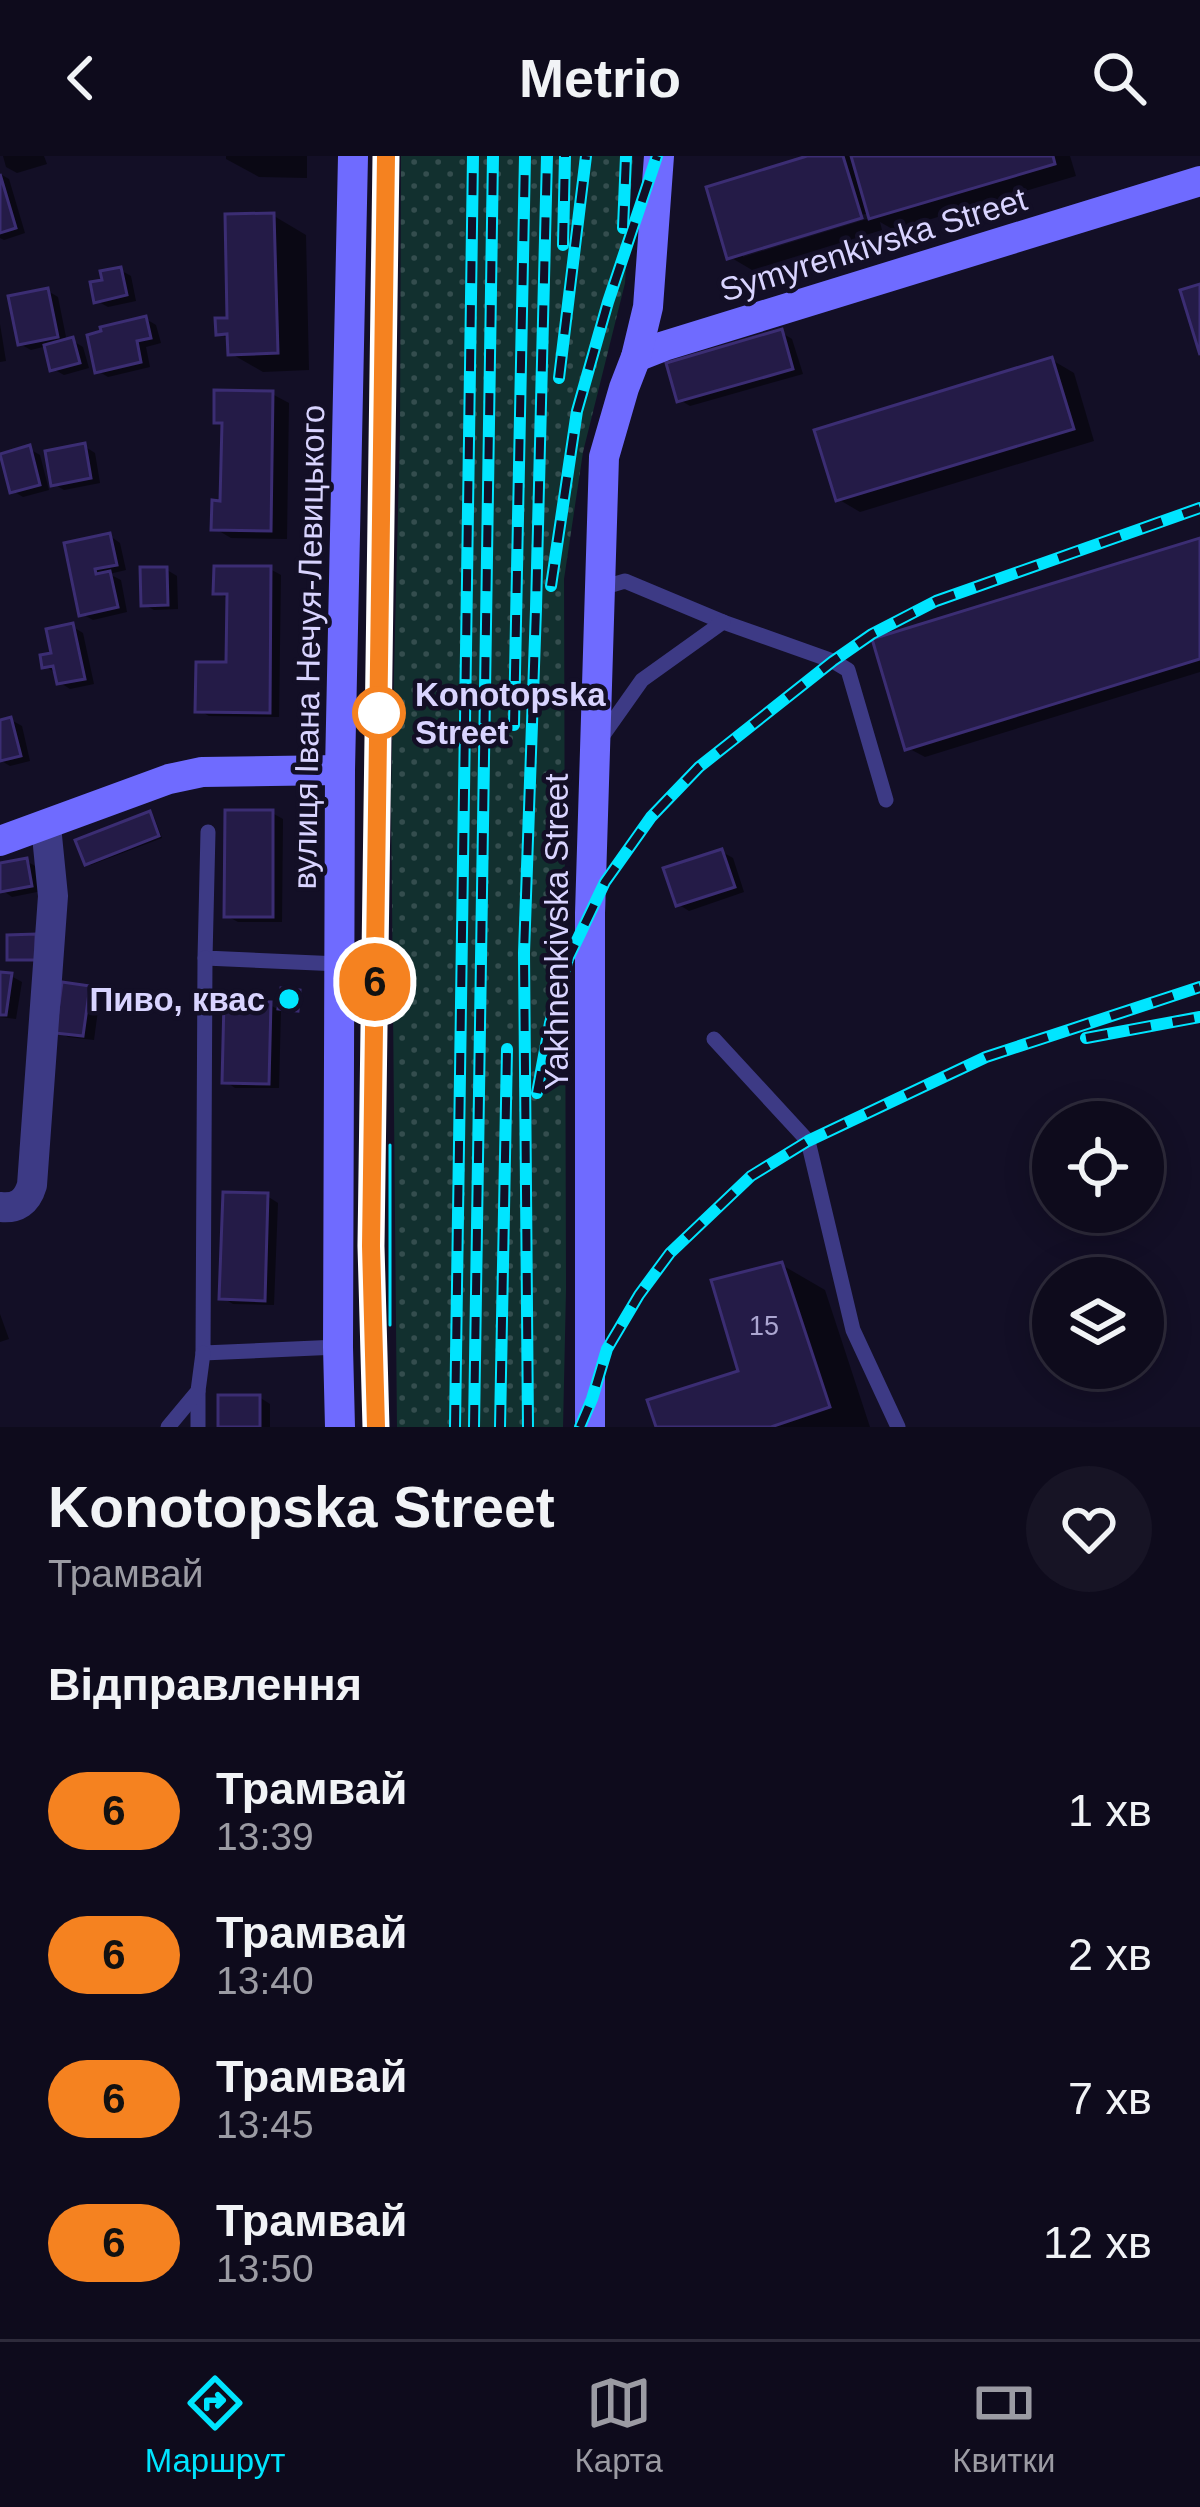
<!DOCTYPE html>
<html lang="uk">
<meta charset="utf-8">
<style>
:root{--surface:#0e0b1c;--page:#171425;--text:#f1f3f6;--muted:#9b9ba3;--line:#2e2b3b;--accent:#00e5ff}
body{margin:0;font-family:Helvetica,sans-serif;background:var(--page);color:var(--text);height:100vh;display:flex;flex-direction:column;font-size:45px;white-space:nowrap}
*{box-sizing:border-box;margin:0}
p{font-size:39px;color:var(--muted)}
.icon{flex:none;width:66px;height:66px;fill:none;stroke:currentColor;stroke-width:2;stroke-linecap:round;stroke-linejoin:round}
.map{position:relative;height:1271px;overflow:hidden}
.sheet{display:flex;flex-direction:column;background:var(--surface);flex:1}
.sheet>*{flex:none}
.badge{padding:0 24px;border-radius:39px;font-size:42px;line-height:78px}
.fabs{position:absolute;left:1032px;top:945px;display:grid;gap:24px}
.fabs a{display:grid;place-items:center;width:132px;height:132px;border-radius:50%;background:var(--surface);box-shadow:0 6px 30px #0003,0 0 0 3px var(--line);font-size:60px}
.map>.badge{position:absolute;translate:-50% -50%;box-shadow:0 0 0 6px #fff}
h2{padding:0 48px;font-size:45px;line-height:108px}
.round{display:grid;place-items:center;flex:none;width:126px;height:126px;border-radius:63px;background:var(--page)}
.overview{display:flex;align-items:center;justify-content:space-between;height:204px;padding:0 48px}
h1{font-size:57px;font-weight:800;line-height:90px}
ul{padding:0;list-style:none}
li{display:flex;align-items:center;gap:36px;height:144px;padding:0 48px}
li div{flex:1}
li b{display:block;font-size:45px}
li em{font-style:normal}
li .badge{min-width:132px;font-weight:700;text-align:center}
header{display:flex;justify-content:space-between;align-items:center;height:156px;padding:0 48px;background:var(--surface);font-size:54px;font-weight:800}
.menu{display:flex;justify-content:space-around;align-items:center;height:168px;border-top:3px solid var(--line);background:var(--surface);font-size:33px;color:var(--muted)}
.menu a{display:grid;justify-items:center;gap:6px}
.menu .current{color:var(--accent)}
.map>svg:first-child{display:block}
.grass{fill:url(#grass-dots)}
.shadow{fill:#0007;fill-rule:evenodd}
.building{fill:#241b47;stroke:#3b2d73;stroke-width:3}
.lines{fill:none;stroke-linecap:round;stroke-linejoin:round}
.lane{stroke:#3d3a85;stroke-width:15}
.street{stroke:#3d3a85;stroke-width:30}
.secondary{stroke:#6f6bff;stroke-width:30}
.tram{stroke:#00e5ff;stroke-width:3}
.rail-casing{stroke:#00e5ff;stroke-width:12}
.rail{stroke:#130f26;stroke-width:8;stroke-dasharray:22;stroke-linecap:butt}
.line-casing{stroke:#fff;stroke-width:27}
.line{stroke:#f58220;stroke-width:18}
.stop-dot{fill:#fff;stroke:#f58220;stroke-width:6}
.poi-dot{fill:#00e5ff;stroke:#130f26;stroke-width:4.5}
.labels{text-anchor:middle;stroke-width:9;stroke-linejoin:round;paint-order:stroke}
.number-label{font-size:27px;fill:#aca6d1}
.street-label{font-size:33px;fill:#d9d4ff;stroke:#130f26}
.stop-label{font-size:33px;font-weight:bold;fill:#d9d4ff;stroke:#130f26;text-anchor:start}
.poi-label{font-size:33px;font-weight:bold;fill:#d9d4ff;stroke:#130f26;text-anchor:end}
</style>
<header><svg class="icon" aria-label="back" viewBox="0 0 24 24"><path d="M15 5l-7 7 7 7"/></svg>Metrio<svg class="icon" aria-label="search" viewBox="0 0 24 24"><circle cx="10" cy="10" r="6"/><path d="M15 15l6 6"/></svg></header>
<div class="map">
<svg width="1200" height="1271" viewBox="0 0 1200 1271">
<defs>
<pattern id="grass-dots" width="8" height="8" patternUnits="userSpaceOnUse" patternTransform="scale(3)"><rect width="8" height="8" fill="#12302f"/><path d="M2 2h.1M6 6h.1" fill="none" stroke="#344d4e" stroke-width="1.8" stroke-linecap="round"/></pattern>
</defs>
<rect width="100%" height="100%" fill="#130f26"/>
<polygon class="grass" points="401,0 633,0 625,127 583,296 564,423 566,1133 563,1271 397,1271 391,639 400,274"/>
<g class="shadow">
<polygon points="3,0 44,0 47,8 17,17 6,11"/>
<polygon points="226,0 307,0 307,22 259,21 226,3"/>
<path d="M817 0H1070L1076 20 894 74 880 66 882 74 752 114 730 101ZM875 55 877 60 743 101V95Z"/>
<polygon points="0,18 9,23 25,77 4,84 0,82"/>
<polygon points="274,60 306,79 309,214 263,216 230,197 230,184 219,177 230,165"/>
<polygon points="120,114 131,120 136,145 108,151 97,145 105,126"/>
<polygon points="48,135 58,141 67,186 73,185 83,191 89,212 64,219 53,213 47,190 31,194 20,188"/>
<polygon points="146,163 156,169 161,187 146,191 150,211 108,221 98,215"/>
<polygon points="0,168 6,205 0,206"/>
<polygon points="782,177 792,183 803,218 690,250 680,244"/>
<polygon points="1052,204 1074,217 1094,285 860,356 838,343"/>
<polygon points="272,238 289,247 287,383 231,382 214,372 223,348 225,270 217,265"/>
<polygon points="84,290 95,297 100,327 64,334 54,328"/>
<polygon points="29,293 40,299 49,334 23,341 13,335"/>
<polygon points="110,380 120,387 126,414 109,418 121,424 127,456 93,464 82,458 67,389"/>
<polygon points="1200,385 1200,516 925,601 908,592"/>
<polygon points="270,413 281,419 279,561 209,560 198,554 229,509 227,442 217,436"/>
<polygon points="167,414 177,420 178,453 154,454 143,448"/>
<polygon points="73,471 83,477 94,528 70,533 59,526 57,518 45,510"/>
<polygon points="11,564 22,570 30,605 10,610 0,604 0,567"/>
<polygon points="272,657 283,663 282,766 238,766 227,760"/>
<polygon points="149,658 154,661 162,682 91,709 87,707"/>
<polygon points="722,696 733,702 744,736 689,755 678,748"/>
<polygon points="26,705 37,711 42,735 12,741 2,734 0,710"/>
<polygon points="0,819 11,820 22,826 16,863 0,861"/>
<polygon points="89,833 100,839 94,884 68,881 58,875"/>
<polygon points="270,849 281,855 279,932 235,932 225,925"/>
<polygon points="267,1040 278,1047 274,1149 233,1148 223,1142"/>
<polygon points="782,1109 825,1134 870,1271 659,1271 742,1217"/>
<polygon points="0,1158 9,1183 0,1186"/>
<polygon points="259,1241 270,1248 270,1271 221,1271"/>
</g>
<g class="building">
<polygon points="807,0 843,0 862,62 727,103 706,31"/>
<polygon points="851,0 1053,0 1055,8 869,63"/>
<polygon points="0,18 16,72 0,77"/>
<polygon points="274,57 278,197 228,199 227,178 216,179 215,162 227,162 225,58"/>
<polygon points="121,111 127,139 94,147 90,126 102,124 100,115"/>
<polygon points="1200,128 1200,199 1180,134"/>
<polygon points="48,132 58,181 18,189 8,140"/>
<polygon points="146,160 151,182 137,185 141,206 95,217 87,179 101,175 100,171"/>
<polygon points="782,173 793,213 677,246 666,207"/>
<polygon points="73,181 80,207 50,215 44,189"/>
<polygon points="1052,201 1074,273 836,345 814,274"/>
<polygon points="214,234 273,235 271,375 211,374 212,344 220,345 222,267 214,267"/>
<polygon points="85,287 91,322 51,330 45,295"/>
<polygon points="30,289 40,329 10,337 0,298"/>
<polygon points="110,377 117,409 95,413 96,418 110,415 118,451 79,460 64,387"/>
<polygon points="1200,382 1200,503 905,594 872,483"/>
<polygon points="214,410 271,410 270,557 195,556 196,506 226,506 227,438 213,438"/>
<polygon points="140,411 167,411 168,449 141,450"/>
<polygon points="73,467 85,523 57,528 53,510 42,512 40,499 51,497 46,473"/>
<polygon points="11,561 21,600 0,605 0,564"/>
<polygon points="225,654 273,654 273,761 224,761"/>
<polygon points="150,655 159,680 85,709 75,684"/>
<polygon points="722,693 735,731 676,750 663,712"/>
<polygon points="27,702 32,730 0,736 0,707"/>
<polygon points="36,778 36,804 7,804 7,779"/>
<polygon points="0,816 12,817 6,859 0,859"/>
<polygon points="62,826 90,830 83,880 55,877"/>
<polygon points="281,832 300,834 298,855 278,853"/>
<polygon points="224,845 271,846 269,928 222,927"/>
<polygon points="223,1036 268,1037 265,1145 219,1143"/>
<polygon points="782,1106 830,1251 771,1271 656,1271 647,1244 738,1215 711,1124"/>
<rect x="218" y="1239" width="42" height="32"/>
</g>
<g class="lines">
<g class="lane">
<polyline points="598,433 625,425 723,466 833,505 848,514 886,644"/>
<polyline points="601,582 642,524 723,466"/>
<polyline points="208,676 205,802 340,808"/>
<polyline points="205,802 203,1197 338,1191"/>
<polyline points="714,883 808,985 853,1174 898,1271"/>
<polyline points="198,1235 198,1271"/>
<polyline points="168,1271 198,1235 203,1197"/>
</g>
<path class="street" d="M0 1051C17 1053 27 1046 32 1029L53 740 46 670"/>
<g class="secondary">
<polyline points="636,201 664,190 1200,25"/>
<polyline points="0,685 169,623 202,616 340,614"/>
<polyline points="340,1271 338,1191 340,614 353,0"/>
<polyline points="590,1271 590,757 604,301 624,232 636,201 648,151 659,0"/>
</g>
<g class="tram">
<polyline points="390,989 390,1169"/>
<polyline points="376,1271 371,1090 386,0"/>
</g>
<defs>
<g id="rail">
<polyline points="623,72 626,0"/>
<polyline points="563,89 565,0"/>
<polyline points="559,222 586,0"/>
<polyline points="551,430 577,255 608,146 657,0"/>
<polyline points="514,569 525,0"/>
<polyline points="1086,882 1200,861"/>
<polyline points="537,937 550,867 568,803 605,726 651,661 699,611 833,505 872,478 936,445 1200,352"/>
<polyline points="455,1271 473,0"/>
<polyline points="474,1271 493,0"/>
<polyline points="500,1271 507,893"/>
<polyline points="528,1271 524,797 536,453 547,0"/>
<polyline points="580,1271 592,1243 607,1193 639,1139 670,1097 751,1020 808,985 986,901 1200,831"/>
</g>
</defs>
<use href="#rail" class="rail-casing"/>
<use href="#rail" class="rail"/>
</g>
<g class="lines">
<defs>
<polyline id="line" points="376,1271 371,1090 386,0"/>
</defs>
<use href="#line" class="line-casing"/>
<use href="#line" class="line"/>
</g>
<circle class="stop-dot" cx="379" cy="557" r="24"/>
<circle class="poi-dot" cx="289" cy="843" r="12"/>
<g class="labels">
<g class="number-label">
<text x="764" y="1179">15</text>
</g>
<g class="street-label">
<text transform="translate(873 88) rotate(-17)" y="12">Symyrenkivska Street</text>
<text transform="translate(308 491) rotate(-89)" y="12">вулиця Івана Нечуя-Левицького</text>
<text transform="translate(556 776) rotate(-90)" y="12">Yakhnenkivska Street</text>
</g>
<g class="stop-label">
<text x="415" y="550">Konotopska<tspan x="415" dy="38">Street</tspan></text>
</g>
<g class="poi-label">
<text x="265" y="855">Пиво, квас</text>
</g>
</g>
</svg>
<div class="fabs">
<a><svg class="icon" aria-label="locate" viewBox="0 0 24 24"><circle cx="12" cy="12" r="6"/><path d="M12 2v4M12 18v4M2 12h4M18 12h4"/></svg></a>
<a><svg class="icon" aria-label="layers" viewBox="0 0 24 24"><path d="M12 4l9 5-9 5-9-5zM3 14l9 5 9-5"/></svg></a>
</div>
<b class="badge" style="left:375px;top:826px;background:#f58220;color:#111">6</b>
</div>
<section class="sheet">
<div class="overview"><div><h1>Konotopska Street</h1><p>Трамвай</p></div><a class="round"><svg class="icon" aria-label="heart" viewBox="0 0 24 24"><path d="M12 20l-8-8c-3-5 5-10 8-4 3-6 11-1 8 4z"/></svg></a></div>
<h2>Відправлення</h2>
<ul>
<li><span class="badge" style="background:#f58220;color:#111">6</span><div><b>Трамвай</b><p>13:39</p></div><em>1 хв</em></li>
<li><span class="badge" style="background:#f58220;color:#111">6</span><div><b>Трамвай</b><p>13:40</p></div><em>2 хв</em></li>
<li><span class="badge" style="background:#f58220;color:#111">6</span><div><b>Трамвай</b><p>13:45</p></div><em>7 хв</em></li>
<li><span class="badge" style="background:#f58220;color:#111">6</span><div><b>Трамвай</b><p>13:50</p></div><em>12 хв</em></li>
</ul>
</section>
<nav class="menu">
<a class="current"><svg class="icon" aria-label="directions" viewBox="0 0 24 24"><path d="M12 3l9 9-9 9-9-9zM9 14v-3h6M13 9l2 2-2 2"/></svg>Маршрут</a>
<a><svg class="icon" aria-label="map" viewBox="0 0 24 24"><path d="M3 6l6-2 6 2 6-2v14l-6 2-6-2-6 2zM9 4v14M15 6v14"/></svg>Карта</a>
<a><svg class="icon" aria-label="tickets" viewBox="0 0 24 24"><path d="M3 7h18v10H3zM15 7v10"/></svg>Квитки</a>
</nav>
